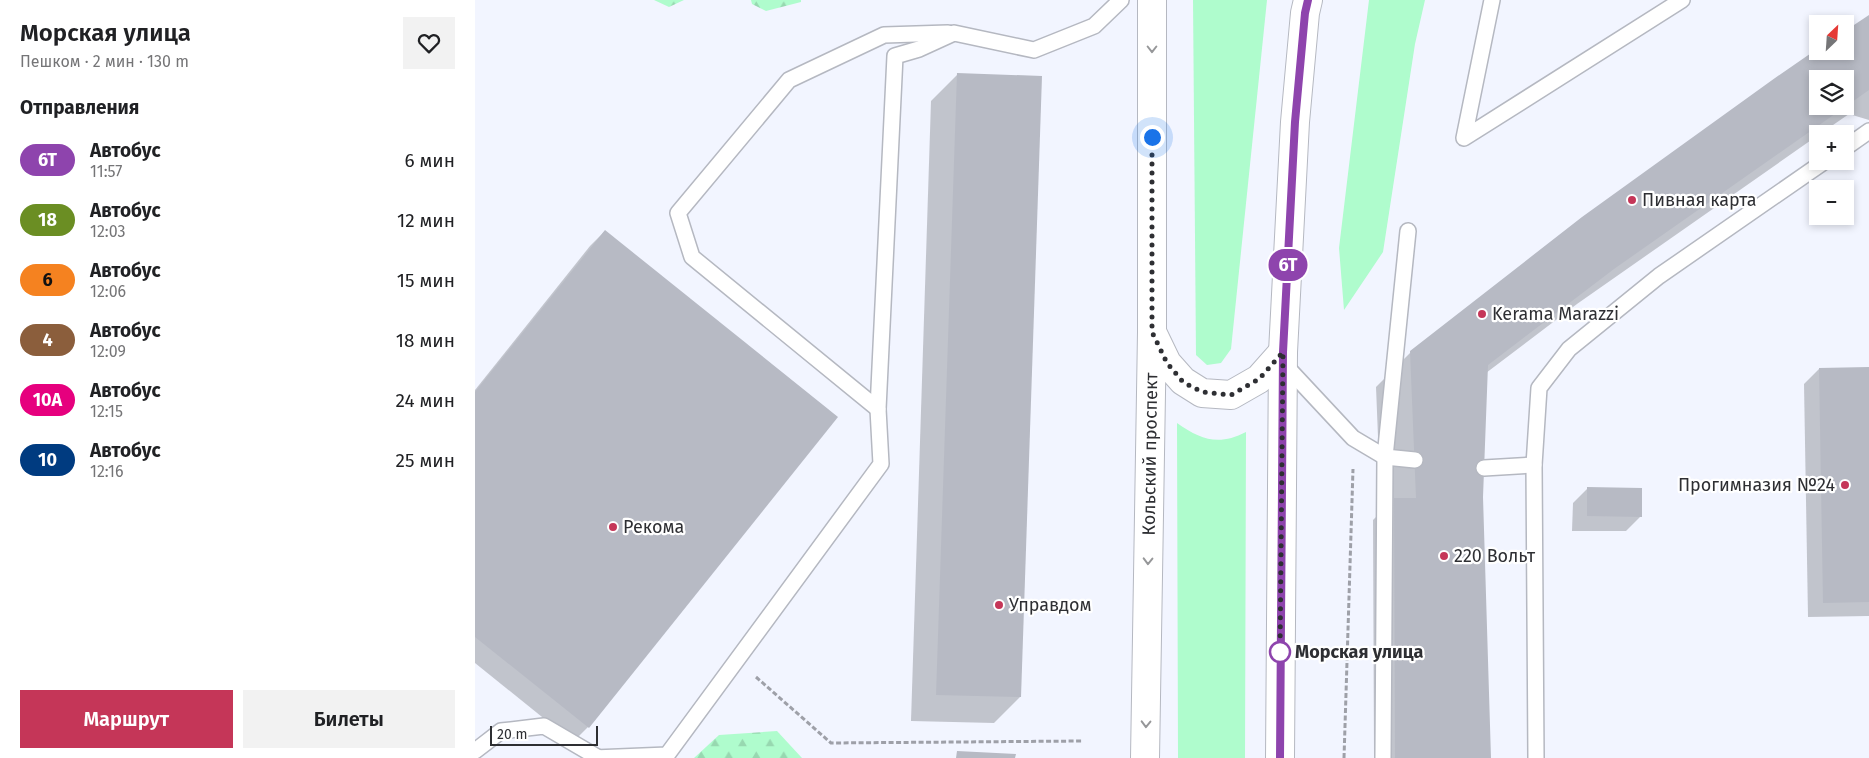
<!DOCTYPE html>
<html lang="ru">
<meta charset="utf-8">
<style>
:root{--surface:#fff;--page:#f2f2f2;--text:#202124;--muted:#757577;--accent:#c53658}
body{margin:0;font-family:"Fira Sans",sans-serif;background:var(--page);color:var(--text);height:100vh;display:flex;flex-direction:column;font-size:19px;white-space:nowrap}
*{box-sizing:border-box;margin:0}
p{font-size:16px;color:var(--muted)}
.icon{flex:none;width:28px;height:28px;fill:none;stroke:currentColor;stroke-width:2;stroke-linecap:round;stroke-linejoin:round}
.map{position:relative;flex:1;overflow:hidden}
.sheet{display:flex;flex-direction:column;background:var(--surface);width:475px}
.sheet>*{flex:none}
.badge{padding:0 10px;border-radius:16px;font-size:18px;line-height:32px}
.needle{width:32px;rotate:25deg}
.buttons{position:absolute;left:1334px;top:15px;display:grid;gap:10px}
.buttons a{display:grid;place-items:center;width:45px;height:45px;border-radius:0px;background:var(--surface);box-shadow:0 2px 8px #0003;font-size:25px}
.scale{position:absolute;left:15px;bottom:12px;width:108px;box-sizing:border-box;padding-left:5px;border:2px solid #2e2f33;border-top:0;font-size:14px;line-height:18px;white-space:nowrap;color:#2e2f33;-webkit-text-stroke:4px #fff;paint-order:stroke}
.you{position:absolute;width:25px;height:25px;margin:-12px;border:4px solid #fff;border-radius:50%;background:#1a73e8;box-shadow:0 0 0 8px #1a73e833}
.map>.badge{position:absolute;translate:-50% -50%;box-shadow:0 0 0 2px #fff}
h2{padding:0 20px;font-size:19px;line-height:45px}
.round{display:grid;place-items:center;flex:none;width:52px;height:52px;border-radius:0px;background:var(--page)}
.overview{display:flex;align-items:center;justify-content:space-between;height:85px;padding:0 20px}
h1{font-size:24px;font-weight:600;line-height:38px}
.cta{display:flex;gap:10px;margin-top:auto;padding:10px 20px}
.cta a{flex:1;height:58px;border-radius:0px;background:var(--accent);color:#fff;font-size:20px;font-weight:600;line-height:58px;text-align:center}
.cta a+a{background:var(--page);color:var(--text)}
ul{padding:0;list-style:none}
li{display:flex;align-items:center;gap:15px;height:60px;padding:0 20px}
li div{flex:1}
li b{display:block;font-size:19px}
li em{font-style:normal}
li .badge{min-width:55px;font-weight:700;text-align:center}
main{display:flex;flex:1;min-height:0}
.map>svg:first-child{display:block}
.green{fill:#affccd}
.forest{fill:url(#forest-firs)}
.shadow{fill:#0003;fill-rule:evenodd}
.building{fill:#b7bac4;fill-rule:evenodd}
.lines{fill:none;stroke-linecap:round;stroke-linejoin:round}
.service-casing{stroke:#b5b8c1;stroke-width:18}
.primary-casing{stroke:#b5b8c1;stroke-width:30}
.path{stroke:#9ea0a8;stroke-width:3;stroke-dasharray:5 2.5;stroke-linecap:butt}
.service{stroke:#fff;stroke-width:15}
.primary{stroke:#fff;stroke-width:28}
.oneway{stroke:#969799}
.line-casing{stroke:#fff;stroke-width:11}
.line{stroke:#8e44ad;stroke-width:8}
.walk{stroke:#2e2f33;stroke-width:5;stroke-dasharray:0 9}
.poi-dot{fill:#c53658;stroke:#fff;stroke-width:2}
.stop-dot{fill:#fff;stroke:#8e44ad;stroke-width:2.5}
.labels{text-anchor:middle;stroke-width:4.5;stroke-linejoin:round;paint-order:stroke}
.poi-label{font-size:18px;fill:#2e2f33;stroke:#fff;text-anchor:start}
.street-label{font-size:18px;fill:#2e2f33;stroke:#fff}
.stop-label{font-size:18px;font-weight:bold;fill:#2e2f33;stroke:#fff;text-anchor:start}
</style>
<main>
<section class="sheet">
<div class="overview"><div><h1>Морская улица</h1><p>Пешком · 2 мин · 130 m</p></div><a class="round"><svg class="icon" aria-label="heart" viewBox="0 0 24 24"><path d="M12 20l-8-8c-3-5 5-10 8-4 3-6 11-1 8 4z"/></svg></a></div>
<h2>Отправления</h2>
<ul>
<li><span class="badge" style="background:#8e44ad;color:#fff">6Т</span><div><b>Автобус</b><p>11:57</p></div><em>6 мин</em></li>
<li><span class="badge" style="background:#6b8e23;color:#fff">18</span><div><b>Автобус</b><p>12:03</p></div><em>12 мин</em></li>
<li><span class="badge" style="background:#f58220;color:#111">6</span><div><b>Автобус</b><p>12:06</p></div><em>15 мин</em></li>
<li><span class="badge" style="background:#8b5e3c;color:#fff">4</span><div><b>Автобус</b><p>12:09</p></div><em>18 мин</em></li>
<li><span class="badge" style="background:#e6007e;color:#fff">10А</span><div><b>Автобус</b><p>12:15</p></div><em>24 мин</em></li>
<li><span class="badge" style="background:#003b80;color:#fff">10</span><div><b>Автобус</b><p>12:16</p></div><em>25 мин</em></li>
</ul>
<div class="cta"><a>Маршрут</a><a>Билеты</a></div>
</section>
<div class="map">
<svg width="1394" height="758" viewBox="0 0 1394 758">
<defs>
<pattern id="forest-firs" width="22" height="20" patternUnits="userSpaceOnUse" patternTransform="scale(1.25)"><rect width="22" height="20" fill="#affccd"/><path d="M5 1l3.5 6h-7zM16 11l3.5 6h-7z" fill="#97d8b0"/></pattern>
</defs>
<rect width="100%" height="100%" fill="#f2f5ff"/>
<g class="green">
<polygon points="718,0 792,0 756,349 746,363 732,365 721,355"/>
<polygon points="894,0 950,0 940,44 908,252 869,310 864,248"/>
<path d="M702 423C726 440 744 446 771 432L770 758H703Z"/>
</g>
<g class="forest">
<polygon points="179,0 209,0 194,7"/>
<polygon points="276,0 326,0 326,2 291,11 277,4"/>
<polygon points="302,731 327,758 219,758 244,735"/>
</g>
<g class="shadow">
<path d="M1394 16V120L1374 114 1345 134H1342V136L1102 304 1011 373 1007 497 1014 758H899L898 520 906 512 901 387 936 352 1301 79 1342 51H1370V32ZM1342 79H1370V106H1342Z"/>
<polygon points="482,75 545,697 519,723 436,721 456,101"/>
<polygon points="130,231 362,417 113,727 98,742 0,663 0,390 115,246"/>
<polygon points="1394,368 1394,616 1333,617 1329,384 1344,369"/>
<polygon points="1113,488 1166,516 1151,531 1097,531 1098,503"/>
</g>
<g class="building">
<path d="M1394 15V90L1139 269 1013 365 1008 497 1016 758H920L919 498H941L935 351 1107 217 1300 78 1342 49V51H1370V31ZM1342 79H1370V106H1342Z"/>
<polygon points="482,73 567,76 546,697 461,695"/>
<polygon points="130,230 363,417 114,728 0,637 0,392"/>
<polygon points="1394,367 1394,602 1348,603 1344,368"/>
<polygon points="1112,487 1167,488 1167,517 1112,516"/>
<polygon points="482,751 541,754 540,758 481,758"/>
</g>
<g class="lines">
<defs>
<g id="service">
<polyline points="1017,0 989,138 1207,0"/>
<polyline points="1370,148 1394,131"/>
<polyline points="808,363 878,438 910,457 940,460"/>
<polyline points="403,409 217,257 203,213 314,80 409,35 473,33"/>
<polyline points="1009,468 1059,465"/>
<polyline points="0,751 26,731 69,726 122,757"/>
<polyline points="119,758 192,755 406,464 403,409 420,56 444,49 479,33 559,50 619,26 646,0"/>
<polyline points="908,758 910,457 933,231"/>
<polyline points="1061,758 1059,465 1064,388 1094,349 1184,276 1350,161"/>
</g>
<g id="primary">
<polyline points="678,334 692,363 708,381 727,393 756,395 784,379 808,352"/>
<path id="s1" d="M670 758 677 332V0"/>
<polyline points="805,758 808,352 820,122 830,13 833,0"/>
</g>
</defs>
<use href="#service" class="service-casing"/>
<use href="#primary" class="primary-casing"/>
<g class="path">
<polyline points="281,677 356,743 608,741"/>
<polyline points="869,758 878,469"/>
</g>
<use href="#service" class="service"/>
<use href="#primary" class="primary"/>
</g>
<defs><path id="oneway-chevron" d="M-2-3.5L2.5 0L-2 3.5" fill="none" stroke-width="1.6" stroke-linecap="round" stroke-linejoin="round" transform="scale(1.25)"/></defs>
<g class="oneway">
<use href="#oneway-chevron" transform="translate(677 49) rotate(90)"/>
<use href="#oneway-chevron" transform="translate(673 561) rotate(91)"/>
<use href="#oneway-chevron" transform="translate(671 724) rotate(91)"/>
</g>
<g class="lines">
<defs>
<polyline id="line" points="805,758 808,352 820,122 830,13 833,0"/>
</defs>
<use href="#line" class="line-casing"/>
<use href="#line" class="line"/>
<polyline class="walk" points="677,137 677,332 692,363 708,382 727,392 756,395 784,379 808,352 805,654 805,652"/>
</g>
<g class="poi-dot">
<circle cx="1157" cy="200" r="5"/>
<circle cx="1007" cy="314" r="5"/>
<circle cx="1370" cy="485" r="5"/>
<circle cx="138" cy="527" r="5"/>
<circle cx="969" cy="556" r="5"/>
<circle cx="524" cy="605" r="5"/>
</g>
<circle class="stop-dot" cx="805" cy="652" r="10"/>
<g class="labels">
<g class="poi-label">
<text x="1167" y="206">Пивная карта</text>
<text x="1017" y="320">Kerama Marazzi</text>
<text x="1360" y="491" text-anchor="end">Прогимназия №24</text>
<text x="148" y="533">Рекома</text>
<text x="979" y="562">220 Вольт</text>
<text x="534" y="611">Управдом</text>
</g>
<g class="street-label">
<text dy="6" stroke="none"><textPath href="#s1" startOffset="304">Кольский проспект</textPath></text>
</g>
<g class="stop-label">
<text x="820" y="658">Морская улица</text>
</g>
</g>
</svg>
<div class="buttons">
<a><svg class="needle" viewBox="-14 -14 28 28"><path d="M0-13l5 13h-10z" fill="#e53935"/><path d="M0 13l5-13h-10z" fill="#757577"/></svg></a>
<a><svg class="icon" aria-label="layers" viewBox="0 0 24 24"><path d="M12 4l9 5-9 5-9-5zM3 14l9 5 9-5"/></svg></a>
<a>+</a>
<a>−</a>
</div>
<div class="scale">20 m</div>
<div class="you" style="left:677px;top:137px"></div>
<b class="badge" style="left:813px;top:265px;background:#8e44ad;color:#fff">6Т</b>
</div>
</main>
